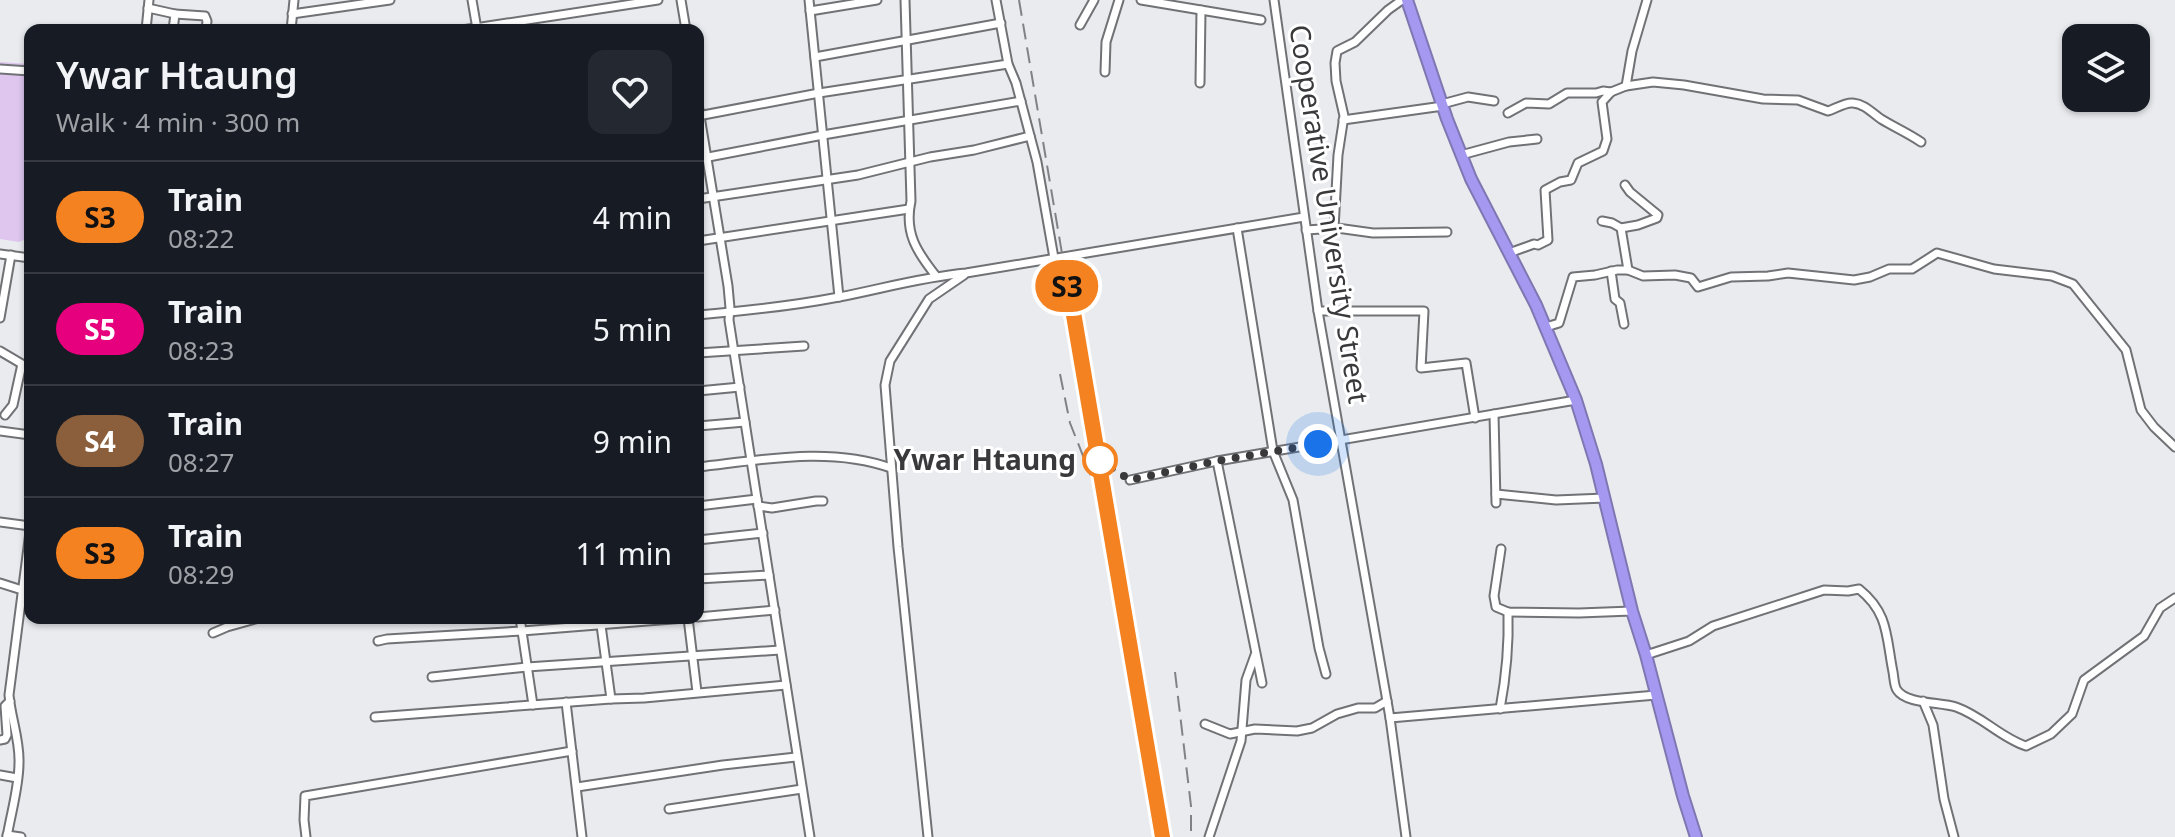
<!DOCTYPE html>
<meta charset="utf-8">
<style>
:root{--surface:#171b24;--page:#242831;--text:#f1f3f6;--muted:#9ea1a6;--line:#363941}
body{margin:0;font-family:"Noto Sans",sans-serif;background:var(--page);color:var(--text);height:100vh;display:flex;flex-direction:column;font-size:30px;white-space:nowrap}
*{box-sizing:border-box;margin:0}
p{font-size:26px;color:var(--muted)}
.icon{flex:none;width:44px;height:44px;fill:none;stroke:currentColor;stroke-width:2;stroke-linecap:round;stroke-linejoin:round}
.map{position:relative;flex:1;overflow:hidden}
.drawer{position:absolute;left:24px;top:24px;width:680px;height:600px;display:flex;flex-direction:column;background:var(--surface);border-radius:16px;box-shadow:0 2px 6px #0004}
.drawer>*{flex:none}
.badge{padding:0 16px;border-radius:26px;font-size:28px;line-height:52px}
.controls{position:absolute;left:2062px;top:24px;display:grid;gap:16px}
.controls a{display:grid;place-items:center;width:88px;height:88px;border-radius:16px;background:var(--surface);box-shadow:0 2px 6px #0004;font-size:40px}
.you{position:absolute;width:40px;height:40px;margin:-20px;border:6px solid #fff;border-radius:50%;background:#1a73e8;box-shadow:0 0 0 12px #1a73e833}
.map>.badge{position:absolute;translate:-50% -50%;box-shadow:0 0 0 4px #fff}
.round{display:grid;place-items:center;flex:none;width:84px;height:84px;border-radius:16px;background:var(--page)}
.head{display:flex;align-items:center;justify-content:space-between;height:136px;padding:0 32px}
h1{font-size:38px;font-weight:600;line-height:60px}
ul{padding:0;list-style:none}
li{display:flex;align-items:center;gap:24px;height:112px;padding:0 32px;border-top:2px solid var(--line)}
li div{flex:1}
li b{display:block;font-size:30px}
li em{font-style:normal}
li .badge{min-width:88px;font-weight:700;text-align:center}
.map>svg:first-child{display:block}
.green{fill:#dec6ef}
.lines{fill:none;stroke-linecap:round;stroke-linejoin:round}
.minor-casing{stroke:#707275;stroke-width:11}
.highway-casing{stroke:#7f77b1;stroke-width:14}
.minor{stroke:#fff;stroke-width:7}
.highway{stroke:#a498f1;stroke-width:10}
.rail{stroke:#818285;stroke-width:2;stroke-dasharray:16 8;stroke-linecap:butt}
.line-casing{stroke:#fff;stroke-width:18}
.line{stroke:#f58220;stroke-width:12}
.walk{stroke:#39393b;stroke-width:8;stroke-dasharray:0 14.4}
.stop-dot{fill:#fff;stroke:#f58220;stroke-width:4}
.labels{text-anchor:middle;stroke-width:6;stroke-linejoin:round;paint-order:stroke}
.street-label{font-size:28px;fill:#39393b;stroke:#fff}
.stop-label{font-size:28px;font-weight:bold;fill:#39393b;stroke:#fff;text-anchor:end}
</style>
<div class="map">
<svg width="2175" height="837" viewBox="0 0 2175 837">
<rect width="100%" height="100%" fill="#e9ebef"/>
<polygon class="green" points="0,62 30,64 30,237 19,242 0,239"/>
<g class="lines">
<defs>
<g id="minor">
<polyline points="472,0 477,29"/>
<polyline points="681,0 686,30"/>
<polyline points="809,0 839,297"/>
<path d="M905 0 911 201C904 233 917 252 936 276"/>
<polyline points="996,0 1008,64 1016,83 1037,162 1054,258"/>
<polyline points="1141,0 1261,20"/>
<polyline points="1274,0 1318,311 1390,718 1406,837"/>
<polyline points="148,8 175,14 173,30"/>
<polyline points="810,11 877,0"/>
<polyline points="175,14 205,16 207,21 206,30"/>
<polyline points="292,14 390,0"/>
<polyline points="1080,25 1094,0"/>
<polyline points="146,30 149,0"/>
<polyline points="291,30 294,0"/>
<polyline points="462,30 658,0"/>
<polyline points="815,57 1001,23"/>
<polyline points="0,69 30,71"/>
<polyline points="1105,72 1106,42 1119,0"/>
<polyline points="1200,83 1201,10"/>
<path d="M1626 86 1653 82 1684 85 1763 99 1798 100 1828 111C1835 109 1845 102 1853 103 1865 104 1872 113 1881 119 1894 127 1908 133 1921 142"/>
<polyline points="698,104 728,286 730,308 729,320 810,837"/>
<polyline points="1442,104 1468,97 1494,101"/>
<polyline points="1508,113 1526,103 1549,104 1567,93 1596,93 1603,91 1611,92"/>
<polyline points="698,116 819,93 1008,64"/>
<polyline points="1343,120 1443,106"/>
<polyline points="1461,155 1509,142 1537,139"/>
<polyline points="698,159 823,135 1021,101"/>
<polyline points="698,199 858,175 930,157 974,150 1030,136"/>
<polyline points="1602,221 1612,223 1621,228 1628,270"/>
<polyline points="1237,228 1273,451 1293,500 1319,648 1326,674"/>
<polyline points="1621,228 1638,225 1657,218 1658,215 1630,192 1625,185"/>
<polyline points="1334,229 1338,155 1344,116 1336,81 1335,63 1337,51 1355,42 1388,10 1402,0"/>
<polyline points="1306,230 1337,228 1373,233 1447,232"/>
<polyline points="698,241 909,209"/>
<polyline points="1509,253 1534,244 1538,245 1548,240 1545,190 1560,182 1571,180 1578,163 1603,151 1607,139 1602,102 1611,92 1626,86 1632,51 1647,0"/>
<polyline points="0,254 30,258"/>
<polyline points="1611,271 1615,299 1620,303 1624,324"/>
<polyline points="1318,311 1424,311 1421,368 1466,363 1475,418"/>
<path d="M698 315C745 311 792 306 839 297 881 289 922 277 966 273L1304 217"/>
<polyline points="0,318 11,255"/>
<polyline points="1546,327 1559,323 1573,277 1595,275 1617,270 1628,270 1643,276 1675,275 1691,278 1698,287 1731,277 1768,276 1788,273 1854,280 1870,277 1889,269 1912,269 1937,253 1994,269 2052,276 2073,284 2126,350 2141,410 2154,427 2175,447"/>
<polyline points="0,351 22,364 13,405 5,415"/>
<polyline points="698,353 804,346"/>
<polyline points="698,391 740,387"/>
<polyline points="1494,414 1496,503"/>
<polyline points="698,426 745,422"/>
<polyline points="0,431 30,435"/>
<polyline points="1217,461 1262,683"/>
<path d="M698 467C761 460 830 446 891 468"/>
<polyline points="1130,480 1217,461 1576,400"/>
<polyline points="1496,494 1556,500 1605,498"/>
<polyline points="698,506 757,499"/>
<polyline points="758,506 772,508 816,501 823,501"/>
<polyline points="0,522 30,526"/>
<polyline points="698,540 763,533"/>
<polyline points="1501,549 1494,596 1496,607 1508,612 1579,613 1632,611"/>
<polyline points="698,579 769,575"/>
<polyline points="0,583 22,590"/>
<polyline points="698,617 775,610"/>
<polyline points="520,618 533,705"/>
<polyline points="600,618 611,699"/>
<polyline points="688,618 697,692"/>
<polyline points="213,633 227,627 259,618"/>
<polyline points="378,641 387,639 522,631 685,618"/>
<path d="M1646 655 1689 641 1713 626 1824 590 1848 591 1859 589C1889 613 1886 637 1893 672 1894 677 1894 686 1897 690 1906 704 1940 702 1956 707 1982 716 2001 738 2026 746L2051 734 2072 714 2084 680 2144 636 2160 608 2175 598"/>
<polyline points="432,677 527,667 780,650"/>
<polyline points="1923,701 1933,725 1944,799 1954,837"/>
<polyline points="566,702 582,837"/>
<path d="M1500 709C1506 677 1509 644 1508 612"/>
<polyline points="375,717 611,699 644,698 786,685"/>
<polyline points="1390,718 1656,695"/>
<polyline points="1205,724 1230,734 1255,729 1297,731 1312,728 1337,714 1358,708 1375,708 1387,701"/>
<polyline points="0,740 5,739 7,735 5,706 10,701"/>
<polyline points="0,775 17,778"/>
<polyline points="577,787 723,765 796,757"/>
<polyline points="669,809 802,789"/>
<polyline points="7,835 21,837"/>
<path d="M7 837C11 813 19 787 19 763 20 740 11 718 9 695L30 532"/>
<polyline points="306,837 304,820 305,796 572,751"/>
<polyline points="928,837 898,547 885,385 890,361 929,299 964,275"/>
<polyline points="1209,837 1241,741 1246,680 1255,655"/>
</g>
<polyline id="highway" points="1407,0 1447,119 1471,179 1536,305 1576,400 1596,464 1632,611 1646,655 1683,796 1696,837"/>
</defs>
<use href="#minor" class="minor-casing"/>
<use href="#highway" class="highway-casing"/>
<use href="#minor" class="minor"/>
<use href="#highway" class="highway"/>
<g class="rail">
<polyline points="1019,0 1161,837"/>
<polyline points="1060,374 1070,423 1091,476"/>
<polyline points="1175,672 1191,806 1191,837"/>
</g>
</g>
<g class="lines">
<defs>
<polyline id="line" points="1161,837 1067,286 1075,312 1164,837"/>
</defs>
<use href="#line" class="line-casing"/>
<use href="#line" class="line"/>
<polyline class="walk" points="1100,460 1130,480 1217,461 1318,444"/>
</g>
<circle class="stop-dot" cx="1100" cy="460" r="16"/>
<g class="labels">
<g class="street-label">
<text transform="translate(1329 214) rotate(81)" y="10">Cooperative University Street</text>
</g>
<g class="stop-label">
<text x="1076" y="470">Ywar Htaung</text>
</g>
</g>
</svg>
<div class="controls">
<a><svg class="icon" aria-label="layers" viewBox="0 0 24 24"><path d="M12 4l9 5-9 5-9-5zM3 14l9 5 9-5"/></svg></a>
</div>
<div class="you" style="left:1318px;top:444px"></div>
<b class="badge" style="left:1067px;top:286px;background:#f58220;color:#111">S3</b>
<section class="drawer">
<div class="head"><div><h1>Ywar Htaung</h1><p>Walk · 4 min · 300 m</p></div><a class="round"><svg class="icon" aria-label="heart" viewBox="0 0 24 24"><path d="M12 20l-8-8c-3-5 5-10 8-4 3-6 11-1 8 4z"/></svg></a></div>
<ul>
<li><span class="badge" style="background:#f58220;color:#111">S3</span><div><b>Train</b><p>08:22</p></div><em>4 min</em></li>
<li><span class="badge" style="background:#e6007e;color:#fff">S5</span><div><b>Train</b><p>08:23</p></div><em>5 min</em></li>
<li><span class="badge" style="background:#8b5e3c;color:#fff">S4</span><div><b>Train</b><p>08:27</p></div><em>9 min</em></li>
<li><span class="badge" style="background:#f58220;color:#111">S3</span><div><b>Train</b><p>08:29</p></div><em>11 min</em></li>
</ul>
</section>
</div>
